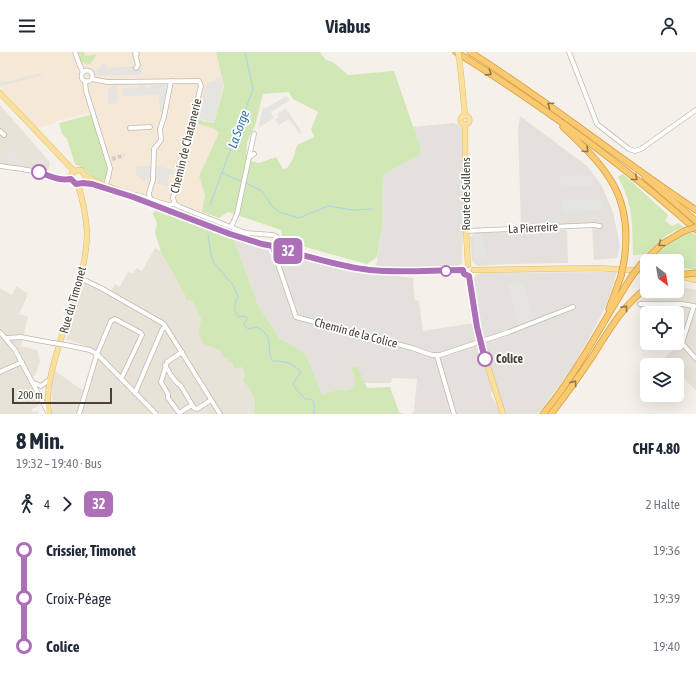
<!DOCTYPE html>
<html lang="de">
<meta charset="utf-8">
<style>
:root{--surface:#fff;--page:#f6f6f7;--text:#1f2937;--muted:#747a83}
body{margin:0;font-family:"Asap Condensed",sans-serif;background:var(--page);color:var(--text);height:100vh;display:flex;flex-direction:column;font-size:15px;white-space:nowrap}
*{box-sizing:border-box;margin:0}
p{font-size:13px;color:var(--muted)}
.icon{flex:none;width:22px;height:22px;fill:none;stroke:currentColor;stroke-width:2;stroke-linecap:round;stroke-linejoin:round}
.map{position:relative;height:362px;overflow:hidden}
.drawer{display:flex;flex-direction:column;background:var(--surface);flex:1}
.drawer>*{flex:none}
.badge{padding:0 8px;border-radius:6px;font-size:14px;line-height:26px}
.needle{width:26px;rotate:149deg}
.tools{position:absolute;left:640px;top:202px;display:grid;gap:8px}
.tools a{display:grid;place-items:center;width:44px;height:44px;border-radius:6px;background:var(--surface);box-shadow:0 4px 16px #0002;font-size:20px}
.scale{position:absolute;left:12px;bottom:10px;width:100px;box-sizing:border-box;padding-left:4px;border:2px solid #484238;border-top:0;font-size:11px;line-height:14px;white-space:nowrap;color:#484238;-webkit-text-stroke:3px #fff;paint-order:stroke}
.map>.badge{position:absolute;translate:-50% -50%;box-shadow:0 0 0 2px #fff}
.legs{display:flex;align-items:center;gap:6px;height:44px;padding:0 16px;font-size:13px}
.legs p{margin-inline-start:auto}
.head{display:flex;align-items:center;justify-content:space-between;height:68px;padding:0 16px}
h1{font-size:22px;font-weight:700;line-height:30px}
ul{padding:0 16px;list-style:none}
li{display:flex;align-items:center;gap:14px;height:48px;font-size:15px}
li i{display:grid;place-items:center;width:6px;height:100%;margin:0 5px;background:currentColor}
li i::after{content:'';width:10px;height:10px;margin:-5px;border:3px solid;border-radius:50%;background:var(--surface)}
li p{margin-inline-start:auto}
li:first-child i{background:linear-gradient(#0000 50%,currentColor 0)}
li:last-child i{background:linear-gradient(currentColor 50%,#0000 0)}
header{display:flex;justify-content:space-between;align-items:center;height:52px;padding:0 16px;background:var(--surface);font-size:18px;font-weight:700}
.map>svg:first-child{display:block}
.residential{fill:#e8e3d8}
.commercial{fill:#f5e8d7}
.industrial{fill:#e4e0db}
.green{fill:#d1e7b5;fill-rule:evenodd}
.parking{fill:#e6e4e1}
.lines{fill:none;stroke-linecap:round;stroke-linejoin:round}
.stream{stroke:#a9d3ef;stroke-width:1}
.minor-tunnel{stroke:#d2cec6;stroke-width:4;stroke-dasharray:4 2;stroke-linecap:butt}
.minor-casing{stroke:#c0b9ad;stroke-width:5.5}
.major-casing{stroke:#e0bc6c;stroke-width:6}
.highway-casing{stroke:#d99f40;stroke-width:7}
.minor{stroke:#fff;stroke-width:4}
.major{stroke:#fbdf9d;stroke-width:5}
.highway{stroke:#f9ca71;stroke-width:5.5}
.minor-bridge-casing{stroke:#c0b9ad;stroke-width:5.5;stroke-linecap:butt}
.major-bridge-casing{stroke:#e0bc6c;stroke-width:6;stroke-linecap:butt}
.highway-bridge-casing{stroke:#d99f40;stroke-width:7;stroke-linecap:butt}
.minor-bridge{stroke:#fff;stroke-width:4}
.major-bridge{stroke:#fbdf9d;stroke-width:5}
.highway-bridge{stroke:#f9ca71;stroke-width:5.5}
.oneway{stroke:#8f784f}
.line-1-casing{stroke:#fff;stroke-width:9}
.line-1{stroke:#ac6fb8;stroke-width:6}
.stop-1-dot{fill:#fff;stroke:#ac6fb8;stroke-width:2}
.labels{text-anchor:middle;stroke-width:3.5;stroke-linejoin:round;paint-order:stroke}
.street-label{font-size:12px;fill:#484238;stroke:#fff}
.stop-label{font-size:12px;font-weight:bold;fill:#484238;stroke:#fff;text-anchor:start}
.water-label{font-size:13px;font-style:italic;fill:#3279aa;stroke:#fff}
</style>
<header><svg class="icon" aria-label="menu" viewBox="0 0 24 24"><path d="M4 6h16M4 12h16M4 18h16"/></svg>Viabus<svg class="icon" aria-label="person" viewBox="0 0 24 24"><circle cx="12" cy="8" r="4"/><path d="M4 21q1-7 8-7t8 7"/></svg></header>
<div class="map">
<svg width="696" height="362" viewBox="0 0 696 362">
<rect width="100%" height="100%" fill="#f5f1ea"/>
<g class="residential">
<polygon points="0,53 49,109 50,113 47,120 21,114 13,115 0,113"/>
<polygon points="155,196 161,200 184,241 186,248 192,249 195,254 201,267 198,280 203,292 219,298 225,305 228,305 232,310 242,315 245,323 243,329 249,336 255,349 254,362 52,362 52,330 55,319 88,342 96,308 100,301 90,295 66,287 84,231 86,230 109,242 115,232 120,235 128,220 133,221 137,216 142,219"/>
<polygon points="16,234 28,242 19,262 28,265 21,294 37,298 40,309 36,322 29,328 40,350 38,351 39,353 31,358 34,360 37,359 39,362 0,362 0,236 12,243"/>
<polygon points="677,234 696,238 696,339 677,318 677,313 672,313 665,305 673,298 667,291 677,291 677,261 647,261 647,267 636,252 650,240 677,239"/>
</g>
<polygon class="commercial" points="0,0 216,0 224,34 214,71 197,66 195,71 216,77 219,81 199,124 205,143 202,160 170,149 167,151 134,143 112,134 110,130 112,121 112,116 95,59 57,69 53,72 37,76 0,35"/>
<g class="industrial">
<polygon points="520,64 587,114 602,134 613,160 620,194 617,206 594,208 592,172 521,174 518,78"/>
<polygon points="453,71 459,73 464,80 464,119 462,126 464,138 462,211 456,215 405,217 376,216 382,175 383,125 388,120 419,102 420,95 412,75"/>
<polygon points="567,178 568,211 506,212 480,214 476,213 472,208 470,185 475,181"/>
<polygon points="233,186 252,194 268,198 273,205 279,207 283,202 286,202 347,217 413,226 415,248 419,249 423,279 474,271 476,285 492,338 491,343 501,362 411,362 414,359 417,327 392,326 391,331 364,331 356,314 351,315 354,324 355,334 347,339 339,337 322,343 306,302 279,286 259,255"/>
<polygon points="617,220 606,254 593,279 573,315 544,354 537,362 505,362 485,297 473,230 476,223 480,221"/>
</g>
<g class="green">
<polygon points="77,0 84,0 85,4 97,2 90,12 82,11 78,5 81,4"/>
<path d="M216 0H320L326 8 333 10 348 23 394 19 420 95V102L388 120 383 125 382 175 377 205 367 212 283 189 281 178 228 160 219 166 202 160 205 143 199 124 219 81 215 77 195 71 197 66 203 69 214 71 224 34ZM289 40 293 47 318 60 311 77 314 85 297 93 293 107 287 116 283 117 276 105 259 111 246 108 247 90 255 74 263 42Z"/>
<polygon points="90,63 92,64 108,116 106,127 102,129 91,124 85,117 75,112 67,87 62,82 59,71"/>
<path d="M623 122 668 163 665 169 672 174 678 171 683 175 667 183 645 202 633 203C632 172 634 154 618 125Z"/>
<polygon points="156,157 233,186 259,255 279,286 306,302 322,343 339,337 347,339 355,334 354,324 351,315 357,314 367,336 390,335 399,360 404,362 254,362 255,349 249,336 243,329 245,323 242,315 234,316 232,310 229,309 228,305 225,306 219,298 203,292 198,280 201,267 195,254 192,249 186,248 184,241 161,200 155,181 157,171 153,162"/>
<path d="M690 180 696 183V218L677 215V209H648C661 196 673 187 690 180Z"/>
</g>
<g class="parking">
<polygon points="101,12 105,12 108,16 136,14 138,16 141,16 142,22 139,23 98,24 96,19 98,15 102,15"/>
<polygon points="42,21 42,23 1,34 0,33 0,29 2,31"/>
<polygon points="217,26 219,28 221,26 223,34 214,70 203,68 197,65 207,31 214,29"/>
<polygon points="139,32 145,32 147,36 150,35 150,33 165,33 165,35 167,37 164,60 160,60 159,43 123,44 123,36 139,36"/>
<polygon points="114,33 117,33 117,51 108,52 108,36"/>
<polygon points="286,44 290,48 271,60 274,66 258,76 263,56 266,56"/>
<polygon points="286,56 302,81 300,82 289,67 279,73 275,68 279,65 277,62"/>
<polygon points="10,99 20,102 18,111 12,111 6,108 6,103"/>
<polygon points="137,114 157,114 174,118 173,123 169,122 167,131 172,132 171,135 157,131 158,127 151,125 149,125 148,128 143,129 140,125 135,124"/>
<polygon points="590,121 596,129 593,131 595,134 561,135 560,124 587,123"/>
<polygon points="602,147 602,158 562,160 561,149"/>
<polygon points="473,182 482,182 483,193 485,193 486,205 474,206"/>
<polygon points="522,230 534,269 518,274 508,232"/>
</g>
<g class="lines">
<g class="stream">
<polyline points="222,121 243,130"/>
<polyline points="246,131 262,139 271,153 279,160 299,166 328,154 353,158 372,157"/>
<polyline points="210,153 253,37 245,0"/>
<path d="M208 183 211 203 214 211 233 233 238 245C233 252 234 259 238 265L245 264 247 266 244 273 248 277 257 275C277 286 264 297 273 309 285 309 293 311 301 320L293 332 297 338 305 347H310L314 350V362"/>
</g>
<polyline class="minor-tunnel" points="112,107 124,103"/>
<defs>
<g id="minor">
<polyline points="75,0 80,14 83,20"/>
<polyline points="569,0 597,72 629,97 635,99 641,97 696,58"/>
<polyline points="136,16 138,13 135,2 137,2"/>
<circle cx="87" cy="24" r="5.5"/>
<polyline points="92,27 107,30 199,29 201,34 173,146 175,152 180,155 246,181 273,183 277,185 278,191"/>
<polyline points="85,29 86,39 110,116 109,122 106,133"/>
<polyline points="130,76 150,75"/>
<polyline points="0,79 4,83"/>
<polyline points="249,105 254,102"/>
<path d="M0 114C13 116 25 117 38 120 50 123 58 129 71 127"/>
<polyline points="137,143 168,153 175,152"/>
<polyline points="150,147 149,141 153,128 154,97 161,88 160,77 164,65 171,29"/>
<polyline points="231,175 237,162 254,82"/>
<polyline points="466,179 594,173 600,174"/>
<polyline points="277,201 277,209 296,265 412,296 432,303 440,303 509,280 573,255"/>
<polyline points="80,226 101,236 164,272 220,362"/>
<polyline points="640,252 682,252 694,254 682,291 696,307"/>
<polyline points="0,280 15,298 48,360"/>
<polyline points="7,286 21,285 53,291"/>
<polyline points="66,293 90,298 97,302 156,362"/>
<polyline points="182,300 167,310 161,330 168,342 168,346 179,361 192,353"/>
<polyline points="437,304 454,362"/>
<path d="M165 313C169 320 174 330 181 334L194 356 197 357 211 348"/>
<polyline points="0,320 22,310"/>
<polyline points="32,330 41,334 49,328"/>
<polyline points="135,341 162,278 165,274"/>
<polyline points="79,362 97,302 111,269 115,267 141,281 142,283 123,323 121,326"/>
</g>
<g id="major">
<polyline points="460,13 465,63"/>
<polyline points="0,41 74,119"/>
<circle cx="465" cy="68" r="4.5"/>
<polyline points="465,72 466,179 468,213"/>
<path d="M86 124 84 130 81 132 74 131C70 127 70 123 74 119L81 118 86 124 93 128 166 158 258 191 273 194"/>
<polyline points="83,131 109,138"/>
<circle cx="278" cy="196" r="5"/>
<path d="M283 198C312 205 341 214 370 218 401 221 432 218 463 218"/>
<polyline points="474,218 597,216 647,219"/>
<polyline points="469,224 480,290 503,362"/>
<polyline points="680,224 696,228"/>
<path d="M49 362C45 337 53 314 60 290 70 256 87 217 87 181 86 164 83 148 78 133"/>
</g>
<g id="highway">
<path d="M456 0C541 53 622 111 696 178"/>
<path d="M470 0C548 49 619 107 696 158"/>
<path d="M563 75C607 116 634 145 624 209"/>
<polyline points="645,125 696,169"/>
<polyline points="642,211 662,192 684,179"/>
<polyline points="609,257 621,224"/>
<path d="M543 362C579 319 602 270 632 224"/>
<path d="M551 362C566 343 580 323 594 302 609 278 623 253 647 236"/>
</g>
</defs>
<use href="#minor" class="minor-casing"/>
<use href="#major" class="major-casing"/>
<use href="#highway" class="highway-casing"/>
<use href="#minor" class="minor"/>
<use href="#major" class="major"/>
<use href="#highway" class="highway"/>
<defs>
<polyline id="minor-bridge" points="53,291 66,293"/>
<polyline id="major-bridge" points="458,0 460,13"/>
<g id="highway-bridge">
<polyline points="684,179 696,175"/>
<polyline points="677,223 696,221"/>
<polyline points="621,224 624,209"/>
<polyline points="632,224 642,211"/>
</g>
</defs>
<use href="#minor-bridge" class="minor-bridge-casing"/>
<use href="#major-bridge" class="major-bridge-casing"/>
<use href="#highway-bridge" class="highway-bridge-casing"/>
<use href="#minor-bridge" class="minor-bridge"/>
<use href="#major-bridge" class="major-bridge"/>
<use href="#highway-bridge" class="highway-bridge"/>
</g>
<defs><path id="oneway-chevron" d="M-2-3.5L2.5 0L-2 3.5" fill="none" stroke-width="1.6" stroke-linecap="round" stroke-linejoin="round"/></defs>
<g class="oneway">
<use href="#oneway-chevron" transform="translate(489 21) rotate(33)"/>
<use href="#oneway-chevron" transform="translate(550 53) rotate(-145)"/>
<use href="#oneway-chevron" transform="translate(586 98) rotate(45)"/>
<use href="#oneway-chevron" transform="translate(635 126) rotate(39)"/>
<use href="#oneway-chevron" transform="translate(661 192) rotate(142)"/>
<use href="#oneway-chevron" transform="translate(625 256) rotate(-51)"/>
<use href="#oneway-chevron" transform="translate(574 331) rotate(-55)"/>
</g>
<g class="lines">
<defs>
<path id="line-1" d="M39 120C50 124 59 129 71 127L76 132 83 131 92 132 133 145 230 182 262 192 273 194 274 199 277 201 281 200 283 198C312 205 341 215 370 218 401 221 432 218 463 218L464 222 469 224 477 275 485 307"/>
</defs>
<use href="#line-1" class="line-1-casing"/>
<use href="#line-1" class="line-1"/>
</g>
<g class="stop-1-dot">
<circle cx="39" cy="120" r="7"/>
<circle cx="446" cy="219" r="5"/>
<circle cx="485" cy="307" r="7"/>
</g>
<g class="labels">
<g class="street-label">
<text transform="translate(186 94) rotate(-76)" y="4">Chemin de Chatanerie</text>
<text transform="translate(466 142) rotate(-90)" y="4">Route de Sullens</text>
<text transform="translate(533 176) rotate(-3)" y="4">La Pierreire</text>
<text transform="translate(73 248) rotate(-74)" y="4">Rue du Timonet</text>
<text transform="translate(356 281) rotate(15)" y="4">Chemin de la Colice</text>
</g>
<g class="stop-label">
<text x="496" y="311">Colice</text>
</g>
<g class="water-label">
<text transform="translate(238 77) rotate(-70)" y="5">La Sorge</text>
</g>
</g>
</svg>
<div class="tools">
<a><svg class="needle" viewBox="-14 -14 28 28"><path d="M0-13l5 13h-10z" fill="#e53935"/><path d="M0 13l5-13h-10z" fill="#747a83"/></svg></a>
<a><svg class="icon" aria-label="locate" viewBox="0 0 24 24"><circle cx="12" cy="12" r="6"/><path d="M12 2v4M12 18v4M2 12h4M18 12h4"/></svg></a>
<a><svg class="icon" aria-label="layers" viewBox="0 0 24 24"><path d="M12 4l9 5-9 5-9-5zM3 14l9 5 9-5"/></svg></a>
</div>
<div class="scale">200 m</div>
<b class="badge" style="left:288px;top:199px;background:#ac6fb8;color:#fff">32</b>
</div>
<section class="drawer">
<div class="head"><div><h1>8 Min.</h1><p>19:32 – 19:40 · Bus</p></div><b>CHF 4.80</b></div>
<div class="legs"><svg class="icon" aria-label="walk" viewBox="0 0 24 24"><circle cx="13" cy="4" r="2"/><path d="M13 8l-2 6 4 7M11 14l-3 7M7 12l3-4h3l4 4"/></svg>4<svg class="icon" aria-label="forward" viewBox="0 0 24 24"><path d="M9 5l7 7-7 7"/></svg><b class="badge" style="background:#ac6fb8;color:#fff">32</b><p>2 Halte</p></div>
<ul>
<li><i style="color:#ac6fb8"></i><b>Crissier, Timonet</b><p>19:36</p></li>
<li><i style="color:#ac6fb8"></i><span>Croix-Péage</span><p>19:39</p></li>
<li><i style="color:#ac6fb8"></i><b>Colice</b><p>19:40</p></li>
</ul>
</section>
